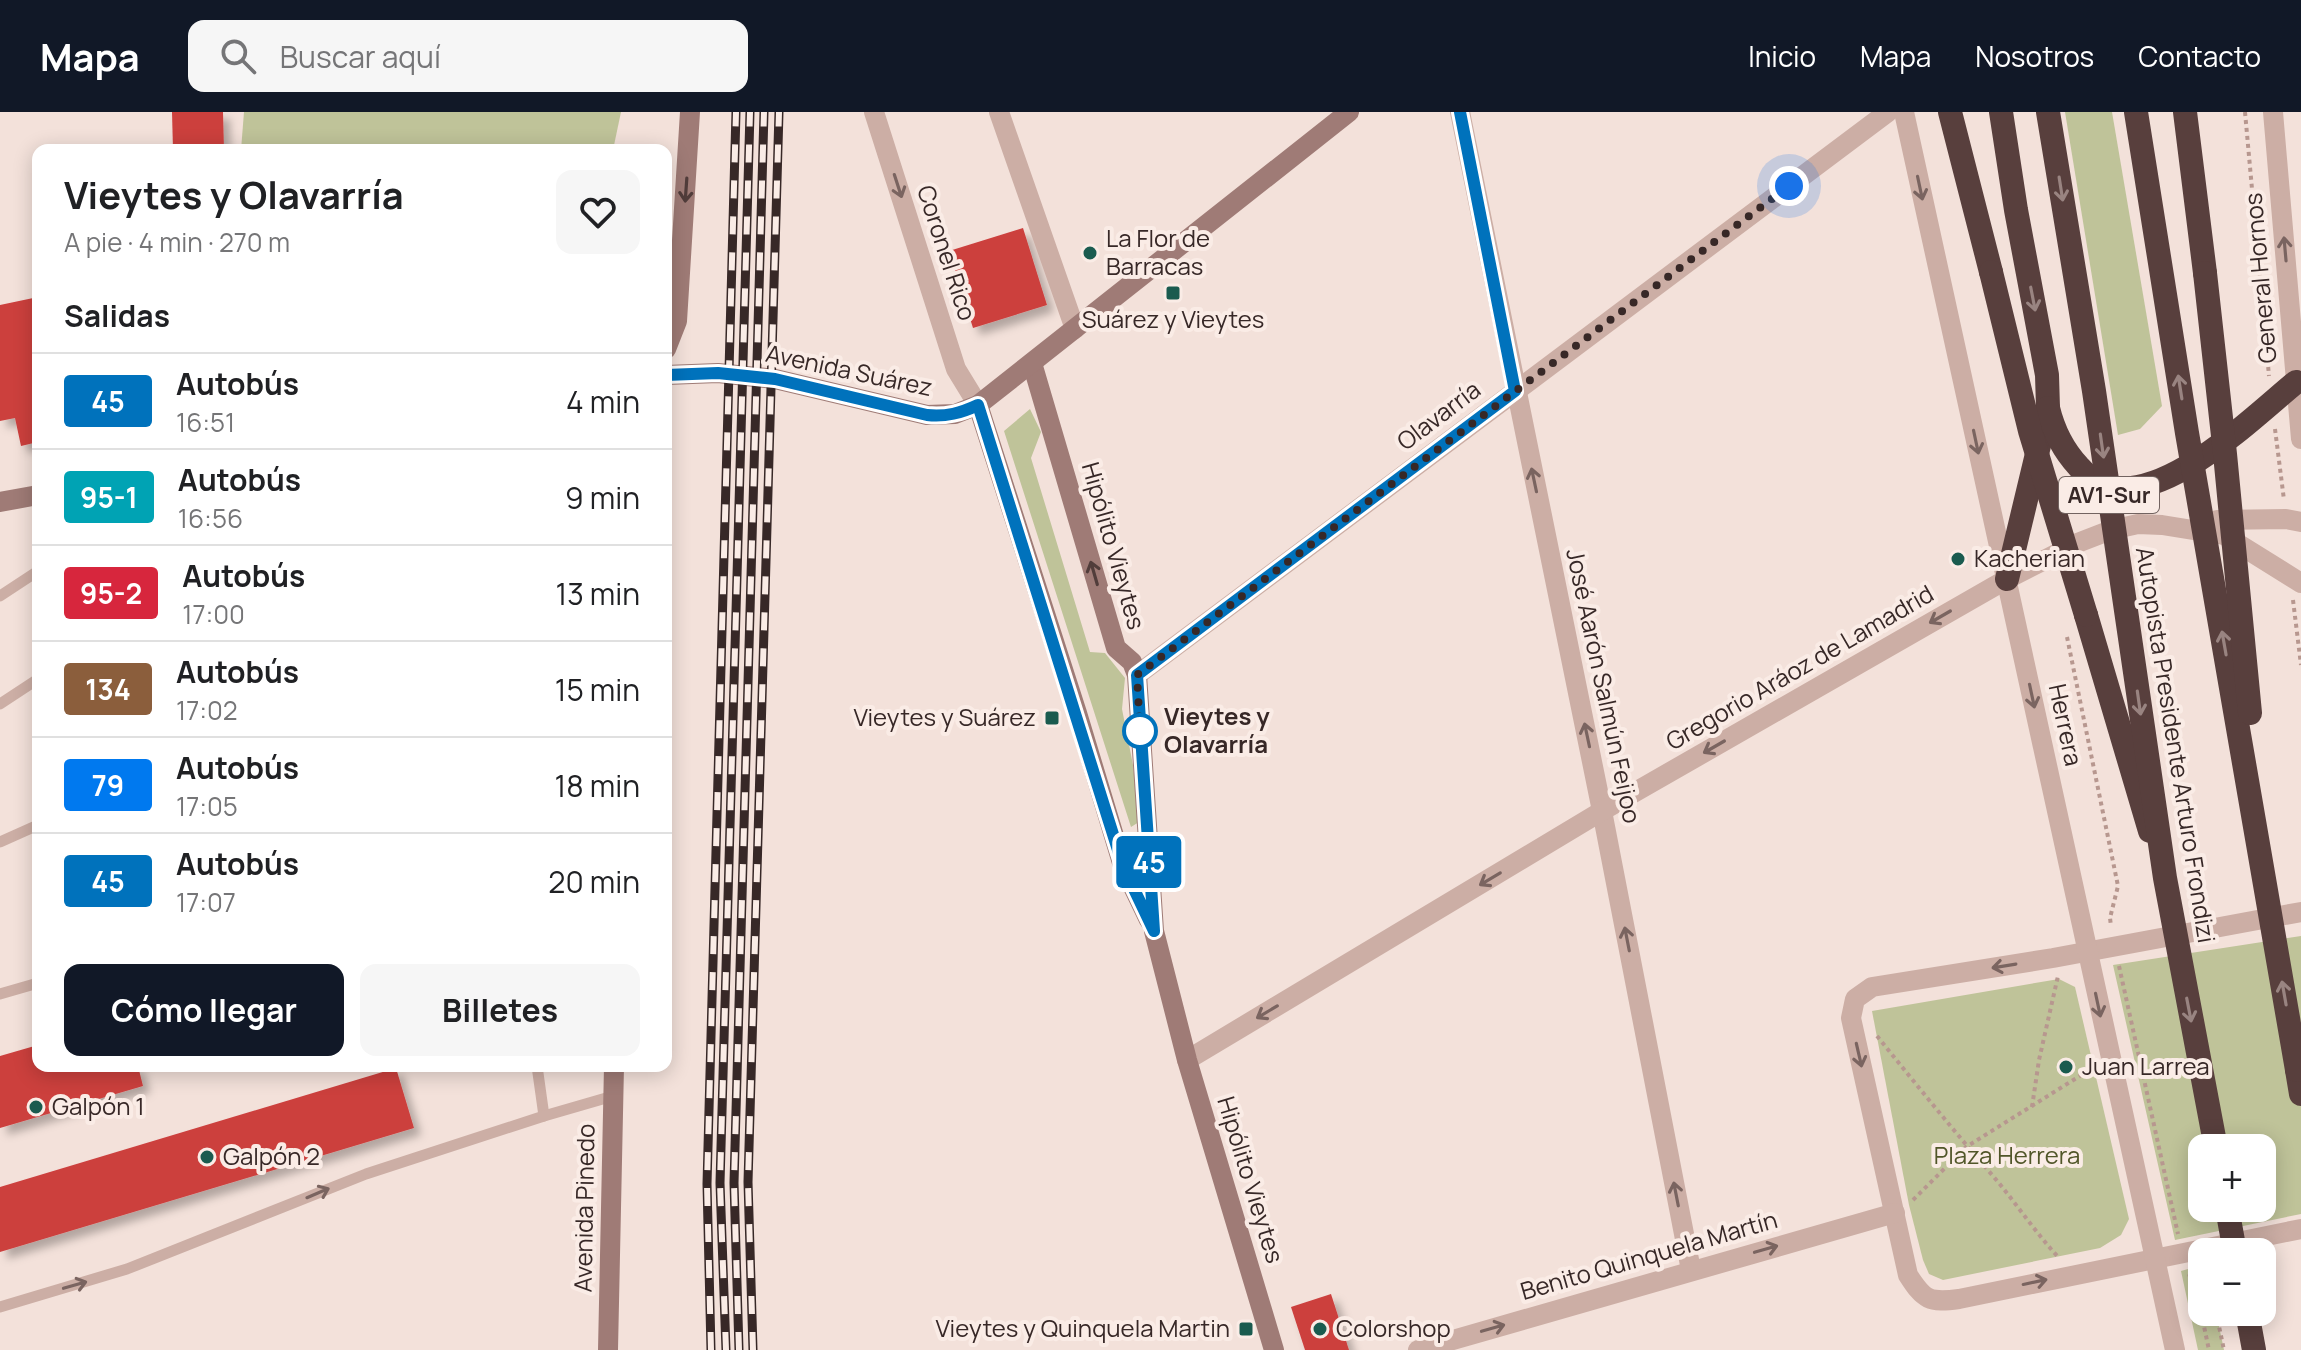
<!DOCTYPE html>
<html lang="es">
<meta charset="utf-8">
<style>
:root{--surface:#fff;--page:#f6f6f6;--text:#202124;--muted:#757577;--line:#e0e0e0;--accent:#111827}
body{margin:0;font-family:Manrope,sans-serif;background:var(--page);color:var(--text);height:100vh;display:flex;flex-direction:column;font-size:30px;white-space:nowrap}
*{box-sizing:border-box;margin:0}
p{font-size:26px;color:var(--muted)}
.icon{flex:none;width:44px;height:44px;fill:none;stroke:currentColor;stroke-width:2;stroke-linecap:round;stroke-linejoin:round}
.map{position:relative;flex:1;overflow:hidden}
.drawer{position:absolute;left:32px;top:32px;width:640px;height:928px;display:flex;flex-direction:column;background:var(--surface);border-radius:16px;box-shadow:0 4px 20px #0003}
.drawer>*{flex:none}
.badge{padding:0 16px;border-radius:6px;font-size:28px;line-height:52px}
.controls{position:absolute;left:2188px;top:1022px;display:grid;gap:16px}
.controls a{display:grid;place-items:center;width:88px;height:88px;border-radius:16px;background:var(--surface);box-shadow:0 4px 20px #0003;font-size:40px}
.you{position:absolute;width:40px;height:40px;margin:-20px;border:6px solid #fff;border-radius:50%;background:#1a73e8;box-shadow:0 0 0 12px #1a73e833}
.map>.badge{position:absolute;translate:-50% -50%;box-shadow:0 0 0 4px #fff}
h2{padding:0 32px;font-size:30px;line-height:72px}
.round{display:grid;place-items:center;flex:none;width:84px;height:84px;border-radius:16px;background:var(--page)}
.headline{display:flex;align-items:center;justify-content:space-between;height:136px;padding:0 32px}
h1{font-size:38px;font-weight:700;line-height:60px}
.cta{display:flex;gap:16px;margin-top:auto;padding:16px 32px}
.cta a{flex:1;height:92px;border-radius:16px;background:var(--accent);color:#fff;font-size:32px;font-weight:700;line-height:92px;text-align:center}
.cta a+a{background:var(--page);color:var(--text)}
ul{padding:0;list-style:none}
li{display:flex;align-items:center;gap:24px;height:96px;padding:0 32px;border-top:2px solid var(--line)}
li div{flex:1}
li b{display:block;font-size:30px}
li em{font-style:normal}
li .badge{min-width:88px;font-weight:700;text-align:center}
header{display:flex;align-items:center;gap:48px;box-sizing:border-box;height:112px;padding:0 40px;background:var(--accent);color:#fff}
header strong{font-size:38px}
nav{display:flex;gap:44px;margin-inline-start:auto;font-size:28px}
.search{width:560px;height:72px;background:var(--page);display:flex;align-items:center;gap:20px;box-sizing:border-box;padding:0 28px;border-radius:16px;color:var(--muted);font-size:30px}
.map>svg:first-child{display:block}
.green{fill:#bfc399;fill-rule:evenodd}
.building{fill:#cc3f3e;filter:url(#shadow)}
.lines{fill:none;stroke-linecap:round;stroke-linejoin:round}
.path{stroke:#b7978f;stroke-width:4;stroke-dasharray:4 4;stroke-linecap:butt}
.service{stroke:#ccaea5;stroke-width:11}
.minor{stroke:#ccaea5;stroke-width:20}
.tertiary{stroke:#ccaea5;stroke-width:20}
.secondary{stroke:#9f7b76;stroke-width:20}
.motorway{stroke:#583f3d;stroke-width:24}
.rail-casing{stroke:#372827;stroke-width:9}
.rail{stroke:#faece6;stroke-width:6;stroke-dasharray:18;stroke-linecap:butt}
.motorway-bridge{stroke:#583f3d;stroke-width:24}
.oneway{stroke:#7a6460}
.oneway2{stroke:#998481}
.oneway3{stroke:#513d3b}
.line-casing{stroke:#fff;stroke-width:18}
.line{stroke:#0072bc;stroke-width:12}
.walk{stroke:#372827;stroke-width:8;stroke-dasharray:0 14.4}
.poi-dot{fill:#1a5b4f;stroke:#faece6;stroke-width:3}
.stop-dot{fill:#fff;stroke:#0072bc;stroke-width:4}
.labels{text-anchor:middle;stroke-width:8;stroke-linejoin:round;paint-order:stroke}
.shield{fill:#faece6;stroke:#726360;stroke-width:2}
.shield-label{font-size:22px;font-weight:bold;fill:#372827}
.poi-label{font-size:24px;fill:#372827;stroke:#faece6;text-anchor:start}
.street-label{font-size:24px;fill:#372827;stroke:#faece6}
.stop-label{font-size:24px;font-weight:bold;fill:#372827;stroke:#faece6;text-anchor:start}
.park-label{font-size:24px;fill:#515629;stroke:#faece6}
</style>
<header>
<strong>Mapa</strong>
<div class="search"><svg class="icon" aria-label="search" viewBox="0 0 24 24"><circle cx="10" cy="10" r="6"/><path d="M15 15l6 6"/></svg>Buscar aquí</div>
<nav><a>Inicio</a><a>Mapa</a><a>Nosotros</a><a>Contacto</a></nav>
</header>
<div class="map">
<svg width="2301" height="1238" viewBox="0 0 2301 1238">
<defs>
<filter id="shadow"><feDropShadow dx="7" dy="7" stdDeviation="4" flood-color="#0004"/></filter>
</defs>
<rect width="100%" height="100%" fill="#f3e1da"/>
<g class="green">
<polygon points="244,0 621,0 613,38 241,38"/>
<polygon points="2065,0 2112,0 2162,294 2140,317 2118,323"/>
<polygon points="1030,297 1041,320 1031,346 1090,540 1105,541 1125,566 1122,597 1133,653 1139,710 1131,715 1004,319"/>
<path d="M2301 824V1102L2175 1128 2113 853ZM2202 1036H2262V1096H2202Z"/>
<polygon points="2059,867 2075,875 2129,1107 2121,1123 2100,1136 1943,1168 1929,1162 1923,1148 1909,1093 1872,899"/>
<polygon points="2202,1153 2202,1200 2216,1200 2224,1238 2198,1238 2181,1159"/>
</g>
<g class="building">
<polygon points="172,0 223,0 224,38 173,38"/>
<polygon points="1023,116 1047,193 973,216 949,139"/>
<polygon points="38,185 38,330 21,334 15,306 0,309 0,193"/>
<polygon points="38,933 38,954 138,954 143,974 0,1016 0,944"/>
<polygon points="396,956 414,1016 0,1140 0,1075"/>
<polygon points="1331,1182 1349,1238 1305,1238 1291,1195"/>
</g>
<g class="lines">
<g class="path">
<polyline points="2245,0 2269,264"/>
<polyline points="2275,317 2284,388"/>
<polyline points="2293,488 2301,553"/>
<polyline points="2067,525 2118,774 2110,806 2111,814"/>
<polyline points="2119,854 2178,1122"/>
<path d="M1877 924C1915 971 1953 1018 1993 1064 2016 1091 2035 1120 2059 1146"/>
<polyline points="2032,995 2039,948 2058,864"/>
<polyline points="1913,1088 1966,1035 2091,957"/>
<polyline points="2189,1162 2198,1186 2209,1238"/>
<polyline points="2216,1200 2224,1238"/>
</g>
<g class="service">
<polyline points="0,484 38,459"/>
<polyline points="0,592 38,567"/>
<polyline points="0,730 38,713"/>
<polyline points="0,882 38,871"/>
<polyline points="537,954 544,1004"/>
<polyline points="0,1195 127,1157 366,1062 544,1004 613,984"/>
</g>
<g class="minor">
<polyline points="874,0 956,257 978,293"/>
<polyline points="999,0 1075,217"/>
<polyline points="1460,0 1602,699 1691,1158"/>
<polyline points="2217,408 2286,407 2301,410"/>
<polyline points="1137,563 1888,0"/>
<path d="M2301 800 2053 846 1872 875 1855 887 1851 906 1908 1163C1924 1188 1929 1191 1959 1187L2301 1117"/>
<polyline points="1187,948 1602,699 2007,467 2080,430 2111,418 2138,412 2162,413 2224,423 2301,471"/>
<polyline points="1418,1238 1895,1101"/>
</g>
<g class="tertiary">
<polyline points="1904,0 2175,1238"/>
<polyline points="2273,0 2301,327"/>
</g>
<g class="secondary">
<polyline points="666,237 677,209 690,0"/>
<polyline points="1032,251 1116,536 1132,550 1137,563 1154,819 1187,948 1274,1238"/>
<polyline points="666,263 718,261 775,267 927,303 955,302 978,293 1349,0"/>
<polyline points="978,293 1077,601 1123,754 1149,808"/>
<polyline points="0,390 38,383"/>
<polyline points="608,1238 614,954"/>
</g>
<g class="motorway">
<polyline points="1950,0 1991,160"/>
<polyline points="2001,0 2016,98 2047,263 2048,296 2007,467"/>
<polyline points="2185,0 2205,161"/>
<path d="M2048 296C2053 317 2064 339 2079 355 2085 361 2090 368 2097 371 2158 400 2252 306 2296 270"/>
<polyline points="2086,503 2150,719"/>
<polyline points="2297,958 2301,982"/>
<polyline points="2247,1200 2254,1238"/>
</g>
<defs>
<g id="rail">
<polyline points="711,1238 707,1072 736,0"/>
<polyline points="726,1238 720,1071 750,0"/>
<polyline points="739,1238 734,1071 764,0"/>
<polyline points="753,1238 748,1070 779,0"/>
</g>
</defs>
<use href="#rail" class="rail-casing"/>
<use href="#rail" class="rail"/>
<g class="motorway-bridge">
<polyline points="2048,0 2094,279 2165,766 2216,1036"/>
<polyline points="2136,0 2187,321 2297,958"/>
<polyline points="1991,160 2030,319 2086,503"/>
<polyline points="2205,161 2225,342 2250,601"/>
<polyline points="2227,1096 2235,1140"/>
</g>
</g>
<defs><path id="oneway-shaft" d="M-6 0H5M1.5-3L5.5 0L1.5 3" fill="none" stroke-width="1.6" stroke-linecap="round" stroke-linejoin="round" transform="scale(2)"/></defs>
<g class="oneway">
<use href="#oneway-shaft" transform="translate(898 74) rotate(72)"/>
<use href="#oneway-shaft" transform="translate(1920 76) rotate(78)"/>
<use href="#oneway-shaft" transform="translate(2285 137) rotate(-95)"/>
<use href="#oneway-shaft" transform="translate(1976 330) rotate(78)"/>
<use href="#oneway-shaft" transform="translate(1534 368) rotate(-102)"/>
<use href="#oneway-shaft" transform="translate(1940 505) rotate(150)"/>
<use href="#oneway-shaft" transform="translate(2032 584) rotate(78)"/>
<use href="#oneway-shaft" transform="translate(1587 623) rotate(-102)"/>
<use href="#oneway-shaft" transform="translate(1714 635) rotate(150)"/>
<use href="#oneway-shaft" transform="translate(1490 767) rotate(149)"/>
<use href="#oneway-shaft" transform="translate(1627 827) rotate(-101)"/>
<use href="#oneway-shaft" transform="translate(2004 854) rotate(171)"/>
<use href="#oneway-shaft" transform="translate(2098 893) rotate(78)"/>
<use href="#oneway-shaft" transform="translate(1267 900) rotate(149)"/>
<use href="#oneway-shaft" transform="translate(1859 943) rotate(77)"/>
<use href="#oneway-shaft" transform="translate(318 1081) rotate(-23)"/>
<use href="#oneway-shaft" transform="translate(1676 1082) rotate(-101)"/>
<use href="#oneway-shaft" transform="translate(1766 1137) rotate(-16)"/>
<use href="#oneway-shaft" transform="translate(2035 1170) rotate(-12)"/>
<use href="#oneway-shaft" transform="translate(75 1173) rotate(-16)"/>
<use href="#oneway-shaft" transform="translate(1493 1216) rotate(-16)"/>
</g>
<g class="oneway2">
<use href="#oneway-shaft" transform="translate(2061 77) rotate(81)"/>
<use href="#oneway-shaft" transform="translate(2033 187) rotate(79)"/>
<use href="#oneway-shaft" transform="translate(2180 275) rotate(-99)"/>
<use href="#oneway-shaft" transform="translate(2102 334) rotate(82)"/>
<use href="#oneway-shaft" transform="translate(2224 531) rotate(-100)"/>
<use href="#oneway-shaft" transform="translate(2139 591) rotate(82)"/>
<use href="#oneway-shaft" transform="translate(2284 881) rotate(-100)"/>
<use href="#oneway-shaft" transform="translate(2189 898) rotate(79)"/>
</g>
<g class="oneway3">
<use href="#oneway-shaft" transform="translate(686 78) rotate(94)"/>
<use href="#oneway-shaft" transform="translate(1094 461) rotate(-106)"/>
</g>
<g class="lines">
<defs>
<path id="line" d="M666 263 718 261 775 267 927 303C946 305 961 301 978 293L1123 754 1154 819 1137 563 1515 279 1460 0"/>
</defs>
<use href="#line" class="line-casing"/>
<use href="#line" class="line"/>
<polyline class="walk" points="1140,619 1137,563 1789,74"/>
</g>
<g class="poi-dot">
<circle cx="1090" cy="141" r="8"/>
<rect x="1165" y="173" width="16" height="16" rx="4"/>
<circle cx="1958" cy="447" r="8"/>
<rect x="1044" y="598" width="16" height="16" rx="4"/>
<circle cx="2066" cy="955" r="8"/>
<circle cx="36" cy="995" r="8"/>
<circle cx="207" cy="1045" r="8"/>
<rect x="1238" y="1209" width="16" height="16" rx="4"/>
<circle cx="1320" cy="1217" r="8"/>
</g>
<circle class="stop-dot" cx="1140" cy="619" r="16"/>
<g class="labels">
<rect class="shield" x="2059" y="365" width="100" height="36" rx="6"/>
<g class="shield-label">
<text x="2109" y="391">AV1-Sur</text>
</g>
<g class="poi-label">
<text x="1106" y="135">La Flor de<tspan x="1106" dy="28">Barracas</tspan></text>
<text x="1173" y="216" text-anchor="middle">Suárez y Vieytes</text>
<text x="1974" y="455">Kacherian</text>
<text x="1036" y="614" text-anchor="end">Vieytes y Suárez</text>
<text x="2082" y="963">Juan Larrea</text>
<text x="52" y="1003">Galpón 1</text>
<text x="223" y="1053">Galpón 2</text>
<text x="1230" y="1225" text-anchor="end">Vieytes y Quinquela Martin</text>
<text x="1336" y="1225">Colorshop</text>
</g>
<g class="street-label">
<text transform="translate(946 141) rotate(72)" y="8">Coronel Rico</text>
<text transform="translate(2261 166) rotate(-95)" y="8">General Hornos</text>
<text transform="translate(849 259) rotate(12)" y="8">Avenida Suárez</text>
<text transform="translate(1439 304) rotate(-37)" y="8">Olavarría</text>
<text transform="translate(1113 434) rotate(74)" y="8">Hipólito Vieytes</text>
<text transform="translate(1800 556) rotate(-30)" y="8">Gregorio Aráoz de Lamadrid</text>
<text transform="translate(1603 574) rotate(78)" y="8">José Aarón Salmún Feijoo</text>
<text transform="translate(2065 613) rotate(78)" y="8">Herrera</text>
<text transform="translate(2175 633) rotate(81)" y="8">Autopista Presidente Arturo Frondizi</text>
<text transform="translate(1250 1068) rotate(73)" y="8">Hipólito Vieytes</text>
<text transform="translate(585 1096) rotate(-89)" y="8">Avenida Pinedo</text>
<text transform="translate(1649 1144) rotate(-16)" y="8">Benito Quinquela Martín</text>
</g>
<g class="stop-label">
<text x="1164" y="613">Vieytes y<tspan x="1164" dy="28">Olavarría</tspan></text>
</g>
<g class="park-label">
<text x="2007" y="1052">Plaza Herrera</text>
</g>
</g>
</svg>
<div class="controls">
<a>+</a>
<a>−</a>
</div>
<div class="you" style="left:1789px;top:74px"></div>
<b class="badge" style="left:1149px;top:750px;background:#0072bc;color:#fff">45</b>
<section class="drawer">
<div class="headline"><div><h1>Vieytes y Olavarría</h1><p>A pie · 4 min · 270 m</p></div><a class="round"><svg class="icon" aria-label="heart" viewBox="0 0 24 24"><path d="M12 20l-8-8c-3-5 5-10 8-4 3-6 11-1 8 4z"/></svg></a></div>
<h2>Salidas</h2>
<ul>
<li><span class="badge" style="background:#0072bc;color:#fff">45</span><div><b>Autobús</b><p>16:51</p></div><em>4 min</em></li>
<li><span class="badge" style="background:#00a3b4;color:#fff">95-1</span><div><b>Autobús</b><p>16:56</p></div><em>9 min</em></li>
<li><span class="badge" style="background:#d7263d;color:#fff">95-2</span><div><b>Autobús</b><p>17:00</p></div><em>13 min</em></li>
<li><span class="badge" style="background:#8b5e3c;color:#fff">134</span><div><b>Autobús</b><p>17:02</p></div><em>15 min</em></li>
<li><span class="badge" style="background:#0079ef;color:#fff">79</span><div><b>Autobús</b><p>17:05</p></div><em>18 min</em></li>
<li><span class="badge" style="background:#0072bc;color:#fff">45</span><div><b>Autobús</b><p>17:07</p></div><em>20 min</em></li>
</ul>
<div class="cta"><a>Cómo llegar</a><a>Billetes</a></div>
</section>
</div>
